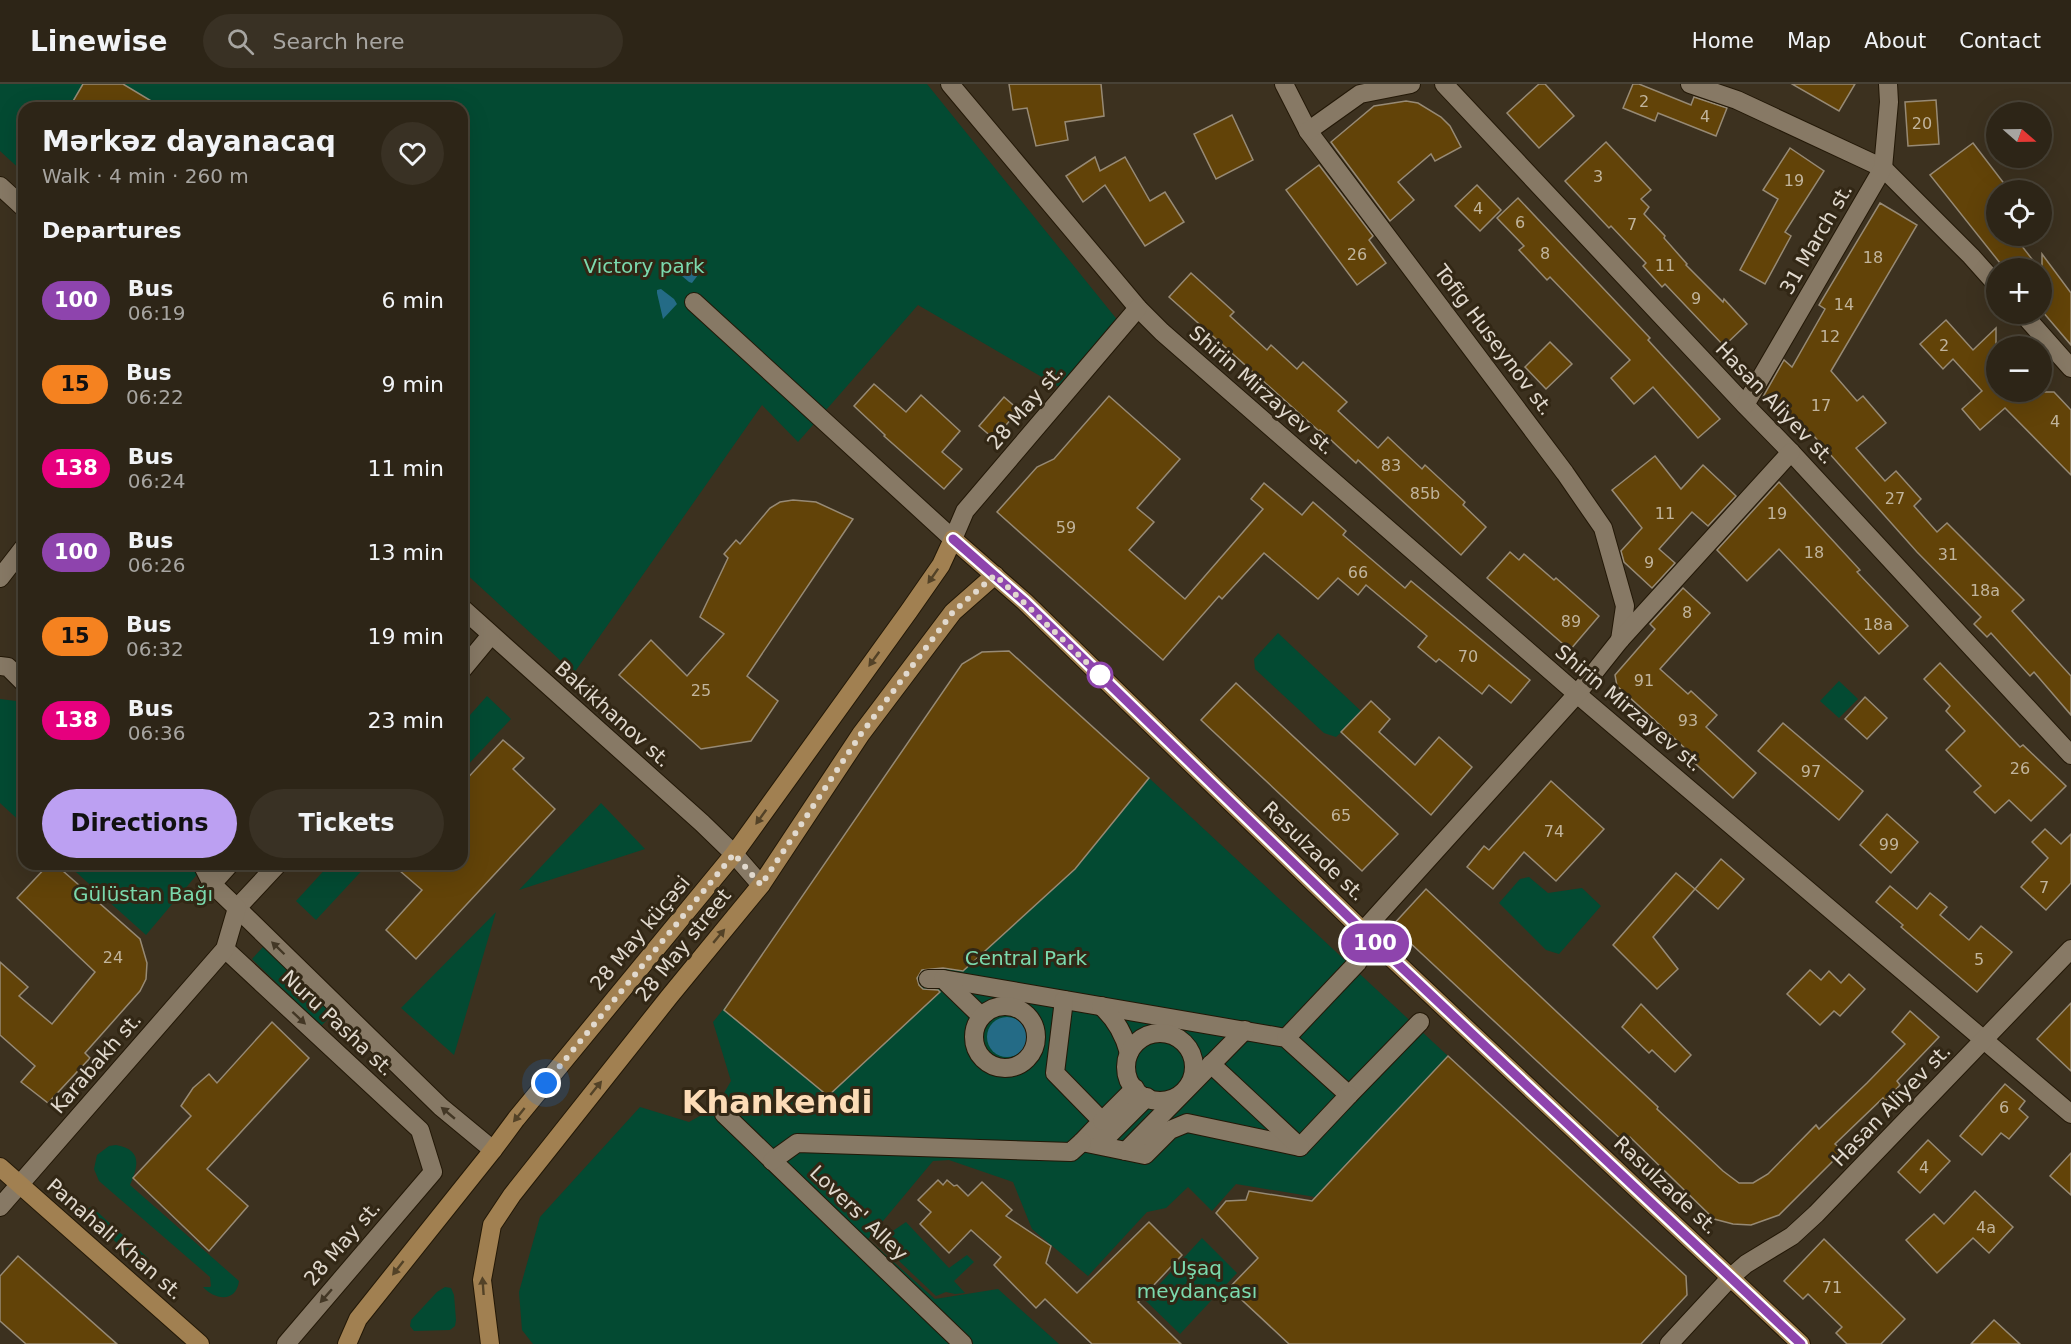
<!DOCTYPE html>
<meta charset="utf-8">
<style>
:root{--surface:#2d2517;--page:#393124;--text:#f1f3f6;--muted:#a7a5a1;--line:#484236;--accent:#bca0f2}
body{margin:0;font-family:"DejaVu Sans",sans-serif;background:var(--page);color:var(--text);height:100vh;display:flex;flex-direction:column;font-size:22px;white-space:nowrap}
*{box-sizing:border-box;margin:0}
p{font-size:20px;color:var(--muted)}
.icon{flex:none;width:33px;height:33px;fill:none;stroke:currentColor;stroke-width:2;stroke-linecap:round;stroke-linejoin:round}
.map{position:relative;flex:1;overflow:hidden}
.details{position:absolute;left:18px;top:18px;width:450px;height:768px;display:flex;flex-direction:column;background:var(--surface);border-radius:18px;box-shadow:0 6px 24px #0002,0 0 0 2px var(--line)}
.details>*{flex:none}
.badge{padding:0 12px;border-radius:20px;font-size:21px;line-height:39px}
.needle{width:39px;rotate:110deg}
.fabs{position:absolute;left:1986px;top:18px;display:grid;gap:12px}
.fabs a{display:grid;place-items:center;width:66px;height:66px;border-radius:50%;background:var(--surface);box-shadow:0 6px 24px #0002,0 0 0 2px var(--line);font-size:30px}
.you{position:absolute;width:30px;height:30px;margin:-15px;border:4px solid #fff;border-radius:50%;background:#1a73e8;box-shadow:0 0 0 9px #1a73e833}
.map>.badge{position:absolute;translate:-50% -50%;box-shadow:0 0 0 3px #fff}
h2{padding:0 24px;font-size:22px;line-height:54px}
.round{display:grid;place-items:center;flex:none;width:63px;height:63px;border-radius:32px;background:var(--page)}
.head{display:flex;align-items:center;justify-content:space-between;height:102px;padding:0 24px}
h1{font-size:28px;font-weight:800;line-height:45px}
.action{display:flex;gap:12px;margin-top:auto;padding:12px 24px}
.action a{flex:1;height:69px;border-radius:36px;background:var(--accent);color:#111;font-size:24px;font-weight:800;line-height:69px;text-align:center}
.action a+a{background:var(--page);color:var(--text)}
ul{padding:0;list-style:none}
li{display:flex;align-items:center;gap:18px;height:84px;padding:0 24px}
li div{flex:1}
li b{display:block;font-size:22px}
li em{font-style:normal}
li .badge{min-width:66px;font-weight:700;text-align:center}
header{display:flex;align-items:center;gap:36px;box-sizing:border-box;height:84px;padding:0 30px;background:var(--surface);border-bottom:2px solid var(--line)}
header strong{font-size:28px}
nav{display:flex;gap:33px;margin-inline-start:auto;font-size:21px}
.search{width:420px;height:54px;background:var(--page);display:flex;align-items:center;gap:15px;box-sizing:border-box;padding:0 21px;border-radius:33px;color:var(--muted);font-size:22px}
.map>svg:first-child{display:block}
.green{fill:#034a32}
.water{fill:#246b86}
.building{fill:#624308;stroke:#978a75;stroke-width:1.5}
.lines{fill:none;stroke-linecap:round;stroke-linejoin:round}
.minor-casing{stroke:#231807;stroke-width:20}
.major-casing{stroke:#231807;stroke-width:20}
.minor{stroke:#877965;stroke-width:18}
.major{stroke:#a18051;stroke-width:18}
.oneway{fill:#534227}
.oneway2{fill:#433725}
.line-casing{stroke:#fff;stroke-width:14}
.line{stroke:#8e44ad;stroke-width:9}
.walk{stroke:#e1d9ce;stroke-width:6;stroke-dasharray:0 10.8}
.stop-dot{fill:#fff;stroke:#8e44ad;stroke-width:3}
.labels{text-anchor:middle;stroke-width:6;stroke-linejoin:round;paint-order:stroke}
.number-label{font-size:16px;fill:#c1b49c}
.street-label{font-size:20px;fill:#e1d9ce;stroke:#322715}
.park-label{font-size:20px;fill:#7bdaae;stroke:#322715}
.town-label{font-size:32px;font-weight:bold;fill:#fcdcb7;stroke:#322715}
</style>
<header>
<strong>Linewise</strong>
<div class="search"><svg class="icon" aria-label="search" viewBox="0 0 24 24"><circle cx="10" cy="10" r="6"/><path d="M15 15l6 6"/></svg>Search here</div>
<nav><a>Home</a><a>Map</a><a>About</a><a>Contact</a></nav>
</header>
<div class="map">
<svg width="2071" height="1260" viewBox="0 0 2071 1260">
<rect width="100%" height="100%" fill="#3c311f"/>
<g class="green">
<polygon points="0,0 927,0 1119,238 1059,303 918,221 798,358 762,321 574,589 462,486 462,24 24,24 24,89 0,67"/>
<polygon points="1278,549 1362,628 1336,653 1324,649 1255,585 1254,575"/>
<polygon points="1009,567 1149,694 1448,972 1315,1113 1236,1100 1212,1127 1188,1103 1166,1124 1147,1128 1088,1192 1032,1145 1013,1098 949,1076 933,1077 868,1155 935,1215 998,1205 1059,1260 533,1260 522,1246 519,1208 540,1133 640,1023 689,1038 716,1023 731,997 713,938 779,856 962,580 982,568"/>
<polygon points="1839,597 1858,615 1839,634 1820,617"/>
<polygon points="487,612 511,635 462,687 462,640"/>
<polygon points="0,615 24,618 24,741 0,719"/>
<polygon points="601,719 645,765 519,806"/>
<polygon points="67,780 196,780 200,787 146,851"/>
<polygon points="330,780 368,780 316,836 296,817"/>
<polygon points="1529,793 1548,809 1582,804 1601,822 1559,870 1546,866 1499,819 1520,795"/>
<polygon points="496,828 454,971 401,924"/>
<polygon points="263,863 333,930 321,942 252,875"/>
<path d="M116 1061C143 1066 138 1082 130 1101L239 1197C236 1219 215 1216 203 1203H210L211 1202 210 1193 99 1097 94 1085 97 1071 109 1062Z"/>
<polygon points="92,1123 149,1175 137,1177 81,1127"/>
<polygon points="906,1138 949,1184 967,1171 974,1178 954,1197 965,1209 955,1210 946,1208 936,1212 878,1157"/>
<polygon points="1202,1154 1237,1189 1180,1250 1145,1216"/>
<polygon points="445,1203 451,1204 454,1211 456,1236 455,1242 450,1246 414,1247 410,1242 411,1236 437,1208"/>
</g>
<g class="water">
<polygon points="678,181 703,181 704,183 692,199 689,198 675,186 675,182"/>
<polygon points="661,205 674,215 677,220 663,235 657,209 657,206"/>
<circle cx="1007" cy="953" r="20"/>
</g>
<g class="building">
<polygon points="83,0 123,0 163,24 69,24"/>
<polygon points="1009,0 1101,0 1104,32 1065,38 1068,56 1036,62 1027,24 1013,26"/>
<polygon points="1539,0 1545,0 1574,32 1539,64 1507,29"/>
<polygon points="1633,0 1639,0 1691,21 1694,13 1727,24 1716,52 1658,29 1655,37 1623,24"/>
<polygon points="1792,0 1855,0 1839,27"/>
<polygon points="1936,16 1939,60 1908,62 1905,18"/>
<polygon points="1406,17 1418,19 1441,33 1450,42 1461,63 1435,77 1431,70 1398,98 1414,116 1390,137 1331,58 1374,22"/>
<polygon points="1232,31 1253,76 1216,95 1194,50"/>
<polygon points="1606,58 1651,106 1641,115 1649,123 1644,130 1665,152 1664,154 1687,180 1686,181 1723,218 1724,215 1747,240 1724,262 1665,200 1662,203 1643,182 1646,179 1611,142 1609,144 1565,97"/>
<polygon points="1973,59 2009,106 1996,106 1996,152 2014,152 2039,184 2004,184 1930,91"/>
<polygon points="1790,64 1824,87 1785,148 1791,152 1765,200 1740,186 1778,115 1763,106"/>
<polygon points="1095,73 1100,87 1125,73 1150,117 1165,108 1184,138 1145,162 1105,101 1083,118 1066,92"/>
<polygon points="1319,81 1373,152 1369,156 1386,179 1357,201 1286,106"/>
<polygon points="1477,101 1501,126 1480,147 1455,122"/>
<polygon points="1518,114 1650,254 1648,256 1720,335 1698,354 1653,303 1634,320 1611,294 1630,276 1550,193 1547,196 1519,166 1524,162 1497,134"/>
<polygon points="1880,119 1917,141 1831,287 1857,317 1863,312 1886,339 1856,364 1885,397 1896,387 1921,415 1914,422 1937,448 1947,439 2024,516 2012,527 2071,592 2071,631 2034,588 2030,592 1991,549 1987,553 1974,540 1981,533 1917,468 1813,351 1810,354 1786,325 1782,329 1763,313 1784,276 1792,283 1825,225 1819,221"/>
<polygon points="2042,170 2071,209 2071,261 2042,227"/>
<polygon points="1191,189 1234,228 1230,232 1267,266 1271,261 1297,285 1303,278 1347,318 1338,327 1378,364 1388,353 1422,385 1425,381 1465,418 1463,421 1486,443 1461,471 1358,376 1356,379 1320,346 1319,347 1169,213"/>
<polygon points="1946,236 1973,266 1996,244 1996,308 2054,308 2071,326 2071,391 2005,324 1980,346 1962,325 1982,307 1953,275 1943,285 1920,260"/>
<polygon points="1550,258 1572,280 1546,305 1525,283"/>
<polygon points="874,300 906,328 921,311 960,347 942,368 962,385 944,405 884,352 885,351 854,322"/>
<polygon points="1109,312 1180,375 1137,424 1154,438 1129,466 1185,515 1263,425 1251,415 1264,399 1302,431 1313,418 1346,447 1343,451 1405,504 1411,497 1530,596 1511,619 1489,601 1482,610 1439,575 1436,578 1418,563 1427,552 1366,501 1358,511 1338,494 1318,515 1264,469 1222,515 1219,512 1163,576 997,428 1037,383 1054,375"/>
<polygon points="1004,313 1019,326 994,355 979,342"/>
<polygon points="1655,372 1681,405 1703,381 1736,412 1708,442 1692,428 1659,465 1675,479 1652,504 1624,478 1621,467 1642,444 1612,406"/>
<polygon points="1779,398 1860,486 1857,488 1908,542 1879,570 1779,465 1747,497 1717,466"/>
<polygon points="793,416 816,418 853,435 747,592 778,617 751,657 701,665 619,591 651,556 687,592 724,550 700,533 728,474 724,470 736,456 740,460 770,424 780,418"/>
<polygon points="1510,468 1519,476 1524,470 1554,496 1556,494 1599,532 1570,566 1487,494"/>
<polygon points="1683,504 1710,529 1660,585 1688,610 1691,607 1717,631 1706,643 1756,689 1733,714 1687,672 1690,669 1660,641 1617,602 1615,591 1655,545 1650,540"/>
<polygon points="1009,567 1149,694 1075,785 963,887 943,884 922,886 917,894 919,901 923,905 938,906 940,908 828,1012 724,926 962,580 982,568"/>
<polygon points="1940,579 2020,663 2023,661 2066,702 2031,737 2009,716 1995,729 1974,708 1981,702 1946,666 1965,647 1946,627 1950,622 1924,595"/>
<polygon points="1236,599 1398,750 1362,787 1201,636"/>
<polygon points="1865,613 1887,634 1867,655 1845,635"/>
<polygon points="1371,617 1390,635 1379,648 1415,681 1439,653 1472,683 1431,731 1341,648"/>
<polygon points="1783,639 1863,707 1839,736 1758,667"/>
<polygon points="503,656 524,674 513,685 555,725 416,875 386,846 422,806 392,780 462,780 462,700"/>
<polygon points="1551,697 1604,745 1556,797 1524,768 1493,805 1467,783 1484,762 1489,766"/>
<polygon points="1887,730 1918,758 1891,789 1860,761"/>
<polygon points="2045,745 2061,760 2071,750 2071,799 2046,826 2021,803 2048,774 2032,758"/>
<polygon points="1721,775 1744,795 1718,825 1695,805"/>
<polygon points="49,780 55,780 140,855 147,879 146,895 140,907 85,969 90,974 48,1019 21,998 35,982 0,951 0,878 28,903 19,912 52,940 95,888 17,814"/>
<polygon points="1676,789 1695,805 1653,853 1678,885 1657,905 1613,861"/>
<polygon points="1890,802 1917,825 1930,809 1947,823 1940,831 1969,856 1981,842 2012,868 1977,908 1901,843 1903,841 1876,818"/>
<polygon points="1426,805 1658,1023 1657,1025 1723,1087 1739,1099 1753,1099 1768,1090 1816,1041 1819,1045 1867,999 1905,960 1892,948 1910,927 1939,953 1897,997 1900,1001 1885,1017 1883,1014 1835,1060 1843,1067 1779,1131 1751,1141 1733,1140 1714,1135 1630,1053 1625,1059 1392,842"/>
<polygon points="1810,886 1821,896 1829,887 1841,899 1849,890 1865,905 1840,932 1834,927 1820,941 1787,910"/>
<polygon points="2071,919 2071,987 2037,955"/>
<polygon points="1641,920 1691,971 1675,988 1652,966 1649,969 1622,943"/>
<polygon points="272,938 309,974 207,1085 248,1122 209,1167 133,1094 191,1032 181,1022 193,1004 209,990 217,999"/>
<polygon points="1448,972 1686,1192 1687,1211 1641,1260 1289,1260 1229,1204 1258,1174 1216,1129 1226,1117 1246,1116 1249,1107 1312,1117"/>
<polygon points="2005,1000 2025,1017 2019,1025 2028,1033 2009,1055 2001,1049 1982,1071 1960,1052"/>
<polygon points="1928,1056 1950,1077 1920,1109 1898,1088"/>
<polygon points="2071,1069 2071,1111 2050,1092"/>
<polygon points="938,1096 943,1101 947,1096 954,1102 957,1101 968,1112 982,1098 1012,1126 1006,1132 1051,1162 1046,1179 1077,1209 1149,1138 1182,1171 1138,1218 1181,1260 1092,1260 1045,1215 1036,1224 994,1181 1001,1173 971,1146 949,1169 920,1140 931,1128 918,1116"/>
<polygon points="1975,1107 2013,1143 1989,1169 1973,1154 1937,1189 1906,1156 1934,1130 1944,1140"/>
<polygon points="1824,1155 1905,1235 1881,1260 1847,1260 1836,1249 1842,1243 1808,1210 1803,1215 1784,1197"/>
<polygon points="18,1172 117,1260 26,1260 0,1237 0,1192"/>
<polygon points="1994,1236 2020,1260 1971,1260"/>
</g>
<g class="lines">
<defs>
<g id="minor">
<polyline points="950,0 1138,224 1162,248 1577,610 2071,1030"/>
<polyline points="1284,0 1308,47 1565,389 1603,444 1625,522 1620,556"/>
<polyline points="1444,0 1745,321 1791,368 2071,671"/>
<polyline points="1690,0 1737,16 1883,84 1971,172 1996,200"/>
<polyline points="1308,47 1360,10 1411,0"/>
<polyline points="0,102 24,124"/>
<polyline points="694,218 953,455 965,427 1138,224"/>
<polyline points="2023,230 2071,284"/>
<polyline points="1745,321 1883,84 1889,18 1888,0"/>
<polyline points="0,494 24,463"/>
<polyline points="462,524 702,739 734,770 761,801"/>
<polyline points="0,582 8,583 24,599"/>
<polyline points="462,586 491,551"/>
<polyline points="278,780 237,824 441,1023 493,1066"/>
<polyline points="212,800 230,780"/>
<polyline points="1363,847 1577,610 1620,556 1791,368"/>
<polyline points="225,865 420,1046 433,1088 286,1260"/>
<polyline points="928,895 943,895 1286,954 1349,1011 1420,938"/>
<polyline points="943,895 981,932"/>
<polyline points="1064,916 1055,989 1102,1037 1082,1058 1145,1071 1170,1046 1187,1039 1300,1063 1349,1011"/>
<circle cx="1005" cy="953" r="31"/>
<path d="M1101 922C1116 935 1124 950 1129 969"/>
<circle cx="1160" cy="983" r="34"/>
<polyline points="1286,954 1358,878"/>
<polyline points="1211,980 1300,1063"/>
<polyline points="724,1030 963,1260"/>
<polyline points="1102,1037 1135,1004"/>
<polyline points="1099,1061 1147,1013"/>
<polyline points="1126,1067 1245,946"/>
<polyline points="772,1077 797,1059 1071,1068 1082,1058"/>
<polyline points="0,1123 225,865 237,824 212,800 202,780"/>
<polyline points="1669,1260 1731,1193 1746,1180 1792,1152 1816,1130 2071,865"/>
</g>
<g id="major">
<polyline points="0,1083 200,1260"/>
<polyline points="347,1260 358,1235 493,1066 516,1035 734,770 909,527 941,481 953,455 1025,518 1363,847 1801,1260"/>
<polyline points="490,1260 482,1196 492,1141 512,1111 669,913 761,801 861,650 953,528 995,491"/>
</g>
</defs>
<use href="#minor" class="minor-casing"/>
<use href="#major" class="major-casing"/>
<use href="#minor" class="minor"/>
<use href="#major" class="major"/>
</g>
<defs><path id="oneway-solid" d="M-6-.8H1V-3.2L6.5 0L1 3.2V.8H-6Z" transform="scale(1.5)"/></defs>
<g class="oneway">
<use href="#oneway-solid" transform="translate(933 492) rotate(125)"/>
<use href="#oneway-solid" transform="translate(874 575) rotate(126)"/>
<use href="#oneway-solid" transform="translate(761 733) rotate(126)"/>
<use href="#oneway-solid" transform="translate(719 852) rotate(-50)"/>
<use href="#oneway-solid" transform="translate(596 1004) rotate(-51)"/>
<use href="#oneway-solid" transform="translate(519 1031) rotate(129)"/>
<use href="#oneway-solid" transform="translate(398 1184) rotate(128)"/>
<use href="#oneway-solid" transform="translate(483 1202) rotate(-94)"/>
</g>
<g class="oneway2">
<use href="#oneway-solid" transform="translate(278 864) rotate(-136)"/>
<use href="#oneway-solid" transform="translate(299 934) rotate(43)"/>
<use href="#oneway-solid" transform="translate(448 1029) rotate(-140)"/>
<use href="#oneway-solid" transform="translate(326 1212) rotate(131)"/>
</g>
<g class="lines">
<defs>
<polyline id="line" points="953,455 1025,518 1363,847 1801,1260"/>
</defs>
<use href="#line" class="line-casing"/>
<use href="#line" class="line"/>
<polyline class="walk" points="546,999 734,770 761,801 861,650 953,528 995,491 1103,594 1100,591"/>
</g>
<circle class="stop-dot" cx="1100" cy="591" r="12"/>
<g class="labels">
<g class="number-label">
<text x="1644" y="23">2</text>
<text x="1705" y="38">4</text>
<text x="1922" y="45">20</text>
<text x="1598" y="98">3</text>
<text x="1794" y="102">19</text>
<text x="1478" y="130">4</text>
<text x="1520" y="144">6</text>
<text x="1632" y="146">7</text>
<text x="1545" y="175">8</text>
<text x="1357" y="176">26</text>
<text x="1873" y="179">18</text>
<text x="1665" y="187">11</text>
<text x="1696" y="220">9</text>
<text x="1844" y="226">14</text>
<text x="1830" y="258">12</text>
<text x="1944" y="267">2</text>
<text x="1821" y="327">17</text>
<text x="2055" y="343">4</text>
<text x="1391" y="387">83</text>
<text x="1425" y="415">85b</text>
<text x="1895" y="420">27</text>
<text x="1665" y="435">11</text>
<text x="1777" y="435">19</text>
<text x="1066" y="449">59</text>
<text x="1814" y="474">18</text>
<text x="1948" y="476">31</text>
<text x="1649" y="484">9</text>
<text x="1358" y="494">66</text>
<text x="1985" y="512">18a</text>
<text x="1687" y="534">8</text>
<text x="1571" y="543">89</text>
<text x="1878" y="546">18a</text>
<text x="1468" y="578">70</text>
<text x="1644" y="602">91</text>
<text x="701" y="612">25</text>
<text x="1688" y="642">93</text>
<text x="2020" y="690">26</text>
<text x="1811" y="693">97</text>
<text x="1341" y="737">65</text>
<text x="1554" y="753">74</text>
<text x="1889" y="766">99</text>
<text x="2044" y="809">7</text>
<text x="113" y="879">24</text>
<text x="1979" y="881">5</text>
<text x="2004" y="1029">6</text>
<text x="1924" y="1089">4</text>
<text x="1986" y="1149">4а</text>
<text x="1832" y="1209">71</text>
</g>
<g class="street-label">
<text transform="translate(1816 155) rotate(-60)" y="7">31 March st.</text>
<text transform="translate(1494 256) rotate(53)" y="7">Tofig Huseynov st.</text>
<text transform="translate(1262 306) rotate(41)" y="7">Shirin Mirzayev st.</text>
<text transform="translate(1775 319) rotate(46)" y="7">Hasan Aliyev st.</text>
<text transform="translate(1025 323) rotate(-49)" y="7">28 May st.</text>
<text transform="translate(1629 624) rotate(40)" y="7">Shirin Mirzayev st.</text>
<text transform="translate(613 630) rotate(42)" y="7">Bakikhanov st.</text>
<text transform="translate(1314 767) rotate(44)" y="7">Rasulzade st.</text>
<text transform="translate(640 849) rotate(-50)" y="7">28 May küçəsi</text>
<text transform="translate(683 861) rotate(-51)" y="7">28 May street</text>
<text transform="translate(338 939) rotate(43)" y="7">Nuru Pasha st.</text>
<text transform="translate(96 979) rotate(-49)" y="7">Karabakh st.</text>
<text transform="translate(1891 1021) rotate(-46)" y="7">Hasan Aliyev st.</text>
<text transform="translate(1666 1101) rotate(43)" y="7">Rasulzade st.</text>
<text transform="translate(859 1129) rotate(44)" y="7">Lovers' Alley</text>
<text transform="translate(115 1155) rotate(41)" y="7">Panahali Khan st.</text>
<text transform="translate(342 1159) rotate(-49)" y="7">28 May st.</text>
</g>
<g class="park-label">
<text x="644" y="189">Victory park</text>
<text x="143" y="817">Gülüstan Bağı</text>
<text x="1026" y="881">Central Park</text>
<text x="1197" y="1191">Uşaq<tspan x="1197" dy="23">meydançası</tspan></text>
</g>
<g class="town-label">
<text x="777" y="1029">Khankendi</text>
</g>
</g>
</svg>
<div class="fabs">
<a><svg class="needle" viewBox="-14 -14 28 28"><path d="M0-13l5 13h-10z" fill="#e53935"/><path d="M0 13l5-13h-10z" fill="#a7a5a1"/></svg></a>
<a><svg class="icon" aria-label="locate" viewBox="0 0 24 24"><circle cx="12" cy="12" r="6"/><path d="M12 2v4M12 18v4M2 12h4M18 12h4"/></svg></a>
<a>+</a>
<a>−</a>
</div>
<div class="you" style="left:546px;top:999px"></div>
<b class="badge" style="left:1375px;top:859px;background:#8e44ad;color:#fff">100</b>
<section class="details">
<div class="head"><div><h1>Mərkəz dayanacaq</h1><p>Walk · 4 min · 260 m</p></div><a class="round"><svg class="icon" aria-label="heart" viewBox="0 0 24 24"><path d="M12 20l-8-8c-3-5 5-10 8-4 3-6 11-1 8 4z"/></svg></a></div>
<h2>Departures</h2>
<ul>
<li><span class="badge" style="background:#8e44ad;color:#fff">100</span><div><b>Bus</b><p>06:19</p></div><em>6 min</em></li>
<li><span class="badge" style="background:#f58220;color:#111">15</span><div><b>Bus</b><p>06:22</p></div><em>9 min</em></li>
<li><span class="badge" style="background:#e6007e;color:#fff">138</span><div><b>Bus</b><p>06:24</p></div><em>11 min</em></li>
<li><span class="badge" style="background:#8e44ad;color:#fff">100</span><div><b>Bus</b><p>06:26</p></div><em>13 min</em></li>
<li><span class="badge" style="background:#f58220;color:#111">15</span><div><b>Bus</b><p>06:32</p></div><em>19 min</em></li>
<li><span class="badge" style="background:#e6007e;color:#fff">138</span><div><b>Bus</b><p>06:36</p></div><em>23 min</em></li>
</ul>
<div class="action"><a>Directions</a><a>Tickets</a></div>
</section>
</div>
